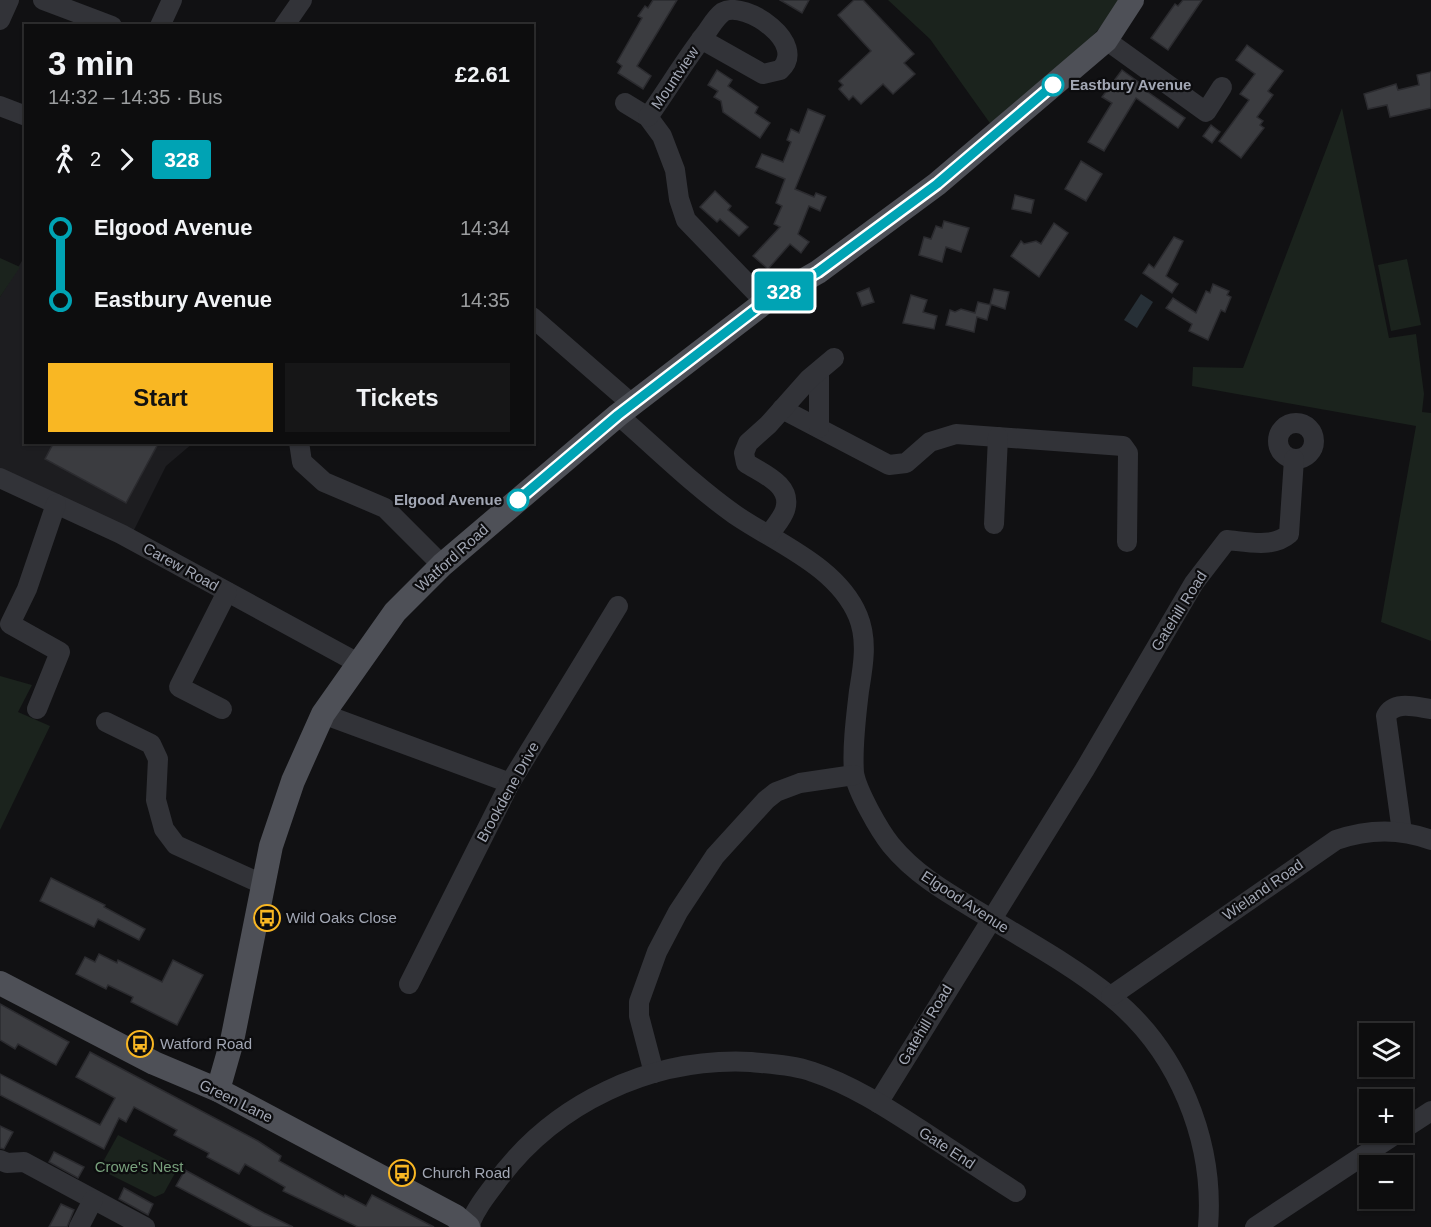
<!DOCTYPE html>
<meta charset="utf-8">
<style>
:root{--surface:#0d0d0e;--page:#161617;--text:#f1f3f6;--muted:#9a9c9e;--line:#2d2d2e;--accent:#f9b723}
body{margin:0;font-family:Arial,sans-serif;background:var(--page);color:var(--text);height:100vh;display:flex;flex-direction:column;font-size:22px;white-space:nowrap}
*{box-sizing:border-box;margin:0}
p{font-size:20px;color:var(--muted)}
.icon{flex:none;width:33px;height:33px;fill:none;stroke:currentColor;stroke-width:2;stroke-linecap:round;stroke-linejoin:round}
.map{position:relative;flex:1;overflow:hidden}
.drawer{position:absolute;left:24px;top:24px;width:510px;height:420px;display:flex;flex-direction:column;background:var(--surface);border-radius:0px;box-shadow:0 2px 4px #0004,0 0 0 2px var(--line)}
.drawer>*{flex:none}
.badge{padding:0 12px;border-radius:4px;font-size:21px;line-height:39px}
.buttons{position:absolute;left:1359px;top:1023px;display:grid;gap:12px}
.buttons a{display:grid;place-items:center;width:54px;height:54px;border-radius:0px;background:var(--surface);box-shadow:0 2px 4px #0004,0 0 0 2px var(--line);font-size:30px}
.map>.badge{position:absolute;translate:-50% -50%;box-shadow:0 0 0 3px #fff}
.legs{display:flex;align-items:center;gap:9px;height:66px;padding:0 24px;font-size:20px}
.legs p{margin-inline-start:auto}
.overview{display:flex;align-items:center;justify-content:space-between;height:102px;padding:0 24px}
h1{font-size:33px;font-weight:700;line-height:45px}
.action{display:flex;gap:12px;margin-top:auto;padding:12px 24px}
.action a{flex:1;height:69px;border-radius:0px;background:var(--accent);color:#111;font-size:24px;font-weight:700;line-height:69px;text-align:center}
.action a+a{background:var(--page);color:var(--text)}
ul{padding:0 24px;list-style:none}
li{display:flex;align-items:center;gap:21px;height:72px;font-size:22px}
li i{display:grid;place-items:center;width:9px;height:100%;margin:0 8px;background:currentColor}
li i::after{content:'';width:15px;height:15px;margin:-8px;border:4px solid;border-radius:50%;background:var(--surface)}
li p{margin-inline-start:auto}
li:first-child i{background:linear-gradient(#0000 50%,currentColor 0)}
li:last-child i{background:linear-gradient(currentColor 50%,#0000 0)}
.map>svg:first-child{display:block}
.built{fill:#1d1d20}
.green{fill:#1b231d}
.water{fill:#273037}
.building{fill:#3b3c40;stroke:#2b2b2f;stroke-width:1.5}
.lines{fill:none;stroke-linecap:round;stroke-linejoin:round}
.minor{stroke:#323338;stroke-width:20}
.major{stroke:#4e5057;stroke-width:24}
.line-1-casing{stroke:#fff;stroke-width:14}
.line-1{stroke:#00a3b4;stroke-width:9}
.stop-1-dot{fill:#fff;stroke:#00a3b4;stroke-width:3}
.labels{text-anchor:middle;stroke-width:4.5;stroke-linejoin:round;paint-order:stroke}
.street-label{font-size:15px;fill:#a2a7b4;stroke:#0c0c0e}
.stop-label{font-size:15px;font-weight:bold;fill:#a2a7b4;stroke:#0c0c0e;text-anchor:start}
.poi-label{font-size:15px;fill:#a2a7b4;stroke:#0c0c0e;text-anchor:start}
.park-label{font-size:15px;fill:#78a07c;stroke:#0c0c0e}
</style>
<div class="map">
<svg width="1431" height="1227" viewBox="0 0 1431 1227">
<rect width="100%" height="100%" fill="#111113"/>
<polygon class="built" points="25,256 26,442 193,443 166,466 133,532 0,469 0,297"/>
<g class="green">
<polygon points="888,0 1122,0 1097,31 1038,96 992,126 930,39"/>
<polygon points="1342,108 1389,338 1416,334 1424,394 1422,412 1431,413 1431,641 1381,622 1416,426 1192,386 1193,367 1243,368"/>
<polygon points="0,258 20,267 0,297"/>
<polygon points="1407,259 1421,325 1391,331 1378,265"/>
<polygon points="0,676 32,685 18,712 50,726 0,830"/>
<polygon points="118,1135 179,1166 164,1193 155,1197 99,1169"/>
</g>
<polygon class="water" points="1141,294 1153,302 1137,328 1124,320"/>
<g class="building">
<polygon points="653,0 677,0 637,66 651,76 643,89 618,73 622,66 617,62 642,18 638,16 645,6 648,8"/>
<polygon points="780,0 809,0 802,13"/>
<polygon points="854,0 863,0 914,54 904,63 915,74 893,94 883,84 861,104 853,96 849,100 839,89 843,85 839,81 871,51 838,15"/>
<polygon points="1183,0 1202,0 1168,50 1151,38 1175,4 1178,6"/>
<polygon points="1247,45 1283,71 1268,91 1273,95 1257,117 1263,121 1260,125 1264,128 1241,158 1219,141 1249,100 1240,94 1255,74 1236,60"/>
<polygon points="717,70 732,80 728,86 758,107 755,113 770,123 760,138 723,112 721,101 714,97 718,91 708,85"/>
<polygon points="1122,70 1144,86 1142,88 1185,118 1178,128 1136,98 1104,151 1088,142 1112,103 1102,97"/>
<polygon points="1431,72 1431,108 1390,117 1387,105 1368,109 1364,94 1396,84 1398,90 1419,85 1417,75"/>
<polygon points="808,109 825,116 795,189 814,197 816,193 826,197 820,211 809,206 798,234 809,242 801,253 790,244 768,269 753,256 780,227 774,224 782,206 776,203 785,179 756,167 762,154 783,162 791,142 787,140 791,129 799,133"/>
<polygon points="1211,125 1220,132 1212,143 1203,136"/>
<polygon points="1081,161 1102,174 1086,201 1065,189"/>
<polygon points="715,191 731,206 728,210 748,227 739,236 720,219 717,222 700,207"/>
<polygon points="1015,195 1034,200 1031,213 1012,209"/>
<polygon points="944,221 969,228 961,252 946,247 942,262 919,255 924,237 931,239 936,226 942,228"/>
<polygon points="1054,223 1068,233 1039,277 1011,256 1021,241 1024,244 1036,241 1041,244"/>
<polygon points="1174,237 1183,241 1166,276 1178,284 1172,293 1143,273 1149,264 1154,268"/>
<polygon points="1213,284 1229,291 1227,295 1231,297 1225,312 1221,310 1208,340 1189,331 1192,324 1166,308 1173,298 1196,313 1206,291 1210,293"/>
<polygon points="869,288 874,302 862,306 857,293"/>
<polygon points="994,289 1009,292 1005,309 990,304"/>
<polygon points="911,295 927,300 923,312 937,316 934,329 903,323"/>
<polygon points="978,302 991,305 987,320 977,317 974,332 946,325 950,310 955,312 961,309 975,313"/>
<polygon points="54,442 159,442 126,503 45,459"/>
<polygon points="51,878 105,905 104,907 145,929 139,940 98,919 94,927 40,901"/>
<polygon points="99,954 117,963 118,960 162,982 173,960 203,975 177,1025 131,1002 133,997 108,985 106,989 76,974 85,957 95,962"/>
<polygon points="0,1004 69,1042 56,1065 18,1044 15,1049 0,1040"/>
<polygon points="90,1052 258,1141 281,1156 279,1161 344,1197 345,1195 366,1206 372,1195 434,1227 358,1227 283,1191 285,1187 245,1164 239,1174 207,1157 209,1153 174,1135 177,1130 134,1107 126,1122 119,1118 104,1149 0,1095 0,1074 100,1125 115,1098 76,1077"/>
<polygon points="0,1126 13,1132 4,1149 0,1148"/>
<polygon points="54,1152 84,1167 78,1178 49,1162"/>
<polygon points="185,1170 264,1213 293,1227 253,1227 176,1186"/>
<polygon points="124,1188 153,1204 148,1215 119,1199"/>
<polygon points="61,1204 74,1210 67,1227 49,1227"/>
</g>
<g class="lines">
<g class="minor">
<polyline points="43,0 112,26"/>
<polyline points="0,20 9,0"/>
<polyline points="160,26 172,0"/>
<polyline points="284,26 302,0"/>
<polyline points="1106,40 1206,112 1222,87"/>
<polyline points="625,103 648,117 662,136 675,170 679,199 686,220 765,302"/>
<polyline points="0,106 26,116"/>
<path d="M648 117C668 89 685 60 706 33 711 26 716 17 723 12 746 0 809 44 780 70L763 74 701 39"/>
<polyline points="532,317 632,404"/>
<polyline points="782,409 889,465 906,463 930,442 956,434 1123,446 1128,453 1127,542"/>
<path d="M618 415C656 448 693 485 734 514 776 543 837 566 858 616 868 640 863 667 859 691 856 717 852 747 854 773 857 791 879 830 891 845 918 878 955 897 991 919 1031 943 1074 967 1110 996 1178 1050 1215 1141 1208 1227"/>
<circle cx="1296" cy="441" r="18"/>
<polyline points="819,428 819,371"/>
<polyline points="299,442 302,462 324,482 385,508 442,565"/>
<polyline points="0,478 121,534 358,663"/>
<polyline points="994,524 998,437"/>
<path d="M769 535C774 527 782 519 785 510 793 485 763 474 746 463L744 453 748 443 768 425 809 379 834 358"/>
<polyline points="37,709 60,652 10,624 27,589 56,504"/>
<polyline points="222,709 179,687 227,592"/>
<polyline points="323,714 510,783"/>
<polyline points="106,722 151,744 158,759 156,800 164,829 176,845 262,884"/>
<path d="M1402 832 1386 716C1394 700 1416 707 1431 709"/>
<polyline points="409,984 510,783 618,606"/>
<path d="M1111 996 1336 840C1368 829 1399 828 1431 840"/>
<polyline points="654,1073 639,1016 639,1002 657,952 678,912 715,856 766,800 776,792 800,783 854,775"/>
<path d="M878 1103 1085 769 1194 583 1227 540C1248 542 1273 548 1289 534L1294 459"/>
<polyline points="1402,1130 1431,1111"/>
<polyline points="0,1160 7,1163 24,1162 145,1227"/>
<polyline points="79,1227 93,1200"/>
<path d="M471 1227 469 1226C475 1210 485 1197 495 1184 553 1103 651 1057 751 1062 771 1064 794 1065 813 1072 852 1085 887 1108 921 1130 953 1151 984 1172 1016 1192"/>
<polyline points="1255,1227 1399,1132"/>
</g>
<g class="major">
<polyline points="0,983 154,1063 218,1090 455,1216 468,1227"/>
<polyline points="218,1090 232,1041 271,846 293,781 323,714 395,612 442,565 618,415 765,302 818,272 937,184 1106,40 1132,0"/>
</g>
</g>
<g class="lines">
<defs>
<polyline id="line-1" points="518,500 618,415 765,302 818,272 937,184 1053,85"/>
</defs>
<use href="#line-1" class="line-1-casing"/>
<use href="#line-1" class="line-1"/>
</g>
<defs>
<symbol id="bus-ring" viewBox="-11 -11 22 22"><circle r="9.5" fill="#0c0c0e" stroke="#f9b723" stroke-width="1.5"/><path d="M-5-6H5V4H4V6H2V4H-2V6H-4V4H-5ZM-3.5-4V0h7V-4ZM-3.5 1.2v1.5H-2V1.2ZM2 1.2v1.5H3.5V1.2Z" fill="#f9b723"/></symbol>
</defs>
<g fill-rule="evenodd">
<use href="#bus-ring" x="252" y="903" width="30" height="30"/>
<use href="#bus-ring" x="125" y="1029" width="30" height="30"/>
<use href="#bus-ring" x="387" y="1158" width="30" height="30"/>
</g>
<g class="stop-1-dot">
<circle cx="1053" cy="85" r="10"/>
<circle cx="518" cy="500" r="10"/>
</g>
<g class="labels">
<g class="street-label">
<text transform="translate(675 78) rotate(-56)" y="5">Mountview</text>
<text transform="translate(452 558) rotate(-42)" y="5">Watford Road</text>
<text transform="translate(181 567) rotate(29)" y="5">Carew Road</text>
<text transform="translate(1179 611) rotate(-58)" y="5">Gatehill Road</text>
<text transform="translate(508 792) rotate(-61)" y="5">Brookdene Drive</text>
<text transform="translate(1263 890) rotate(-35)" y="5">Wieland Road</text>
<text transform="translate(965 902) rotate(33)" y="5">Elgood Avenue</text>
<text transform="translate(925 1025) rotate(-59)" y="5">Gatehill Road</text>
<text transform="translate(236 1101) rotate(26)" y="5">Green Lane</text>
<text transform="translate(947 1148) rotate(33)" y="5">Gate End</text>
</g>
<g class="stop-label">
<text x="1070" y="90">Eastbury Avenue</text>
<text x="502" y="505" text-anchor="end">Elgood Avenue</text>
</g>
<g class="poi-label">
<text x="286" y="923">Wild Oaks Close</text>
<text x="160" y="1049">Watford Road</text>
<text x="422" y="1178">Church Road</text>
</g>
<g class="park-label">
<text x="139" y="1172">Crowe's Nest</text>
</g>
</g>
</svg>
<div class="buttons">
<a><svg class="icon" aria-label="layers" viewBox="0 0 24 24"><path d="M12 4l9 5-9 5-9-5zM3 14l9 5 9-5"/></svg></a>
<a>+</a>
<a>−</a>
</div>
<b class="badge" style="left:784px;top:291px;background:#00a3b4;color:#fff">328</b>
<section class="drawer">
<div class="overview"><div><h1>3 min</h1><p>14:32 – 14:35 · Bus</p></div><b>£2.61</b></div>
<div class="legs"><svg class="icon" aria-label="walk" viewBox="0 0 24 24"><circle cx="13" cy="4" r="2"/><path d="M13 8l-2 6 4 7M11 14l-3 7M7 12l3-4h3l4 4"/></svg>2<svg class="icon" aria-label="forward" viewBox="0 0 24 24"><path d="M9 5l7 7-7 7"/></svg><b class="badge" style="background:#00a3b4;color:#fff">328</b></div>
<ul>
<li><i style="color:#00a3b4"></i><b>Elgood Avenue</b><p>14:34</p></li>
<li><i style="color:#00a3b4"></i><b>Eastbury Avenue</b><p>14:35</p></li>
</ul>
<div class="action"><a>Start</a><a>Tickets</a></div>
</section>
</div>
